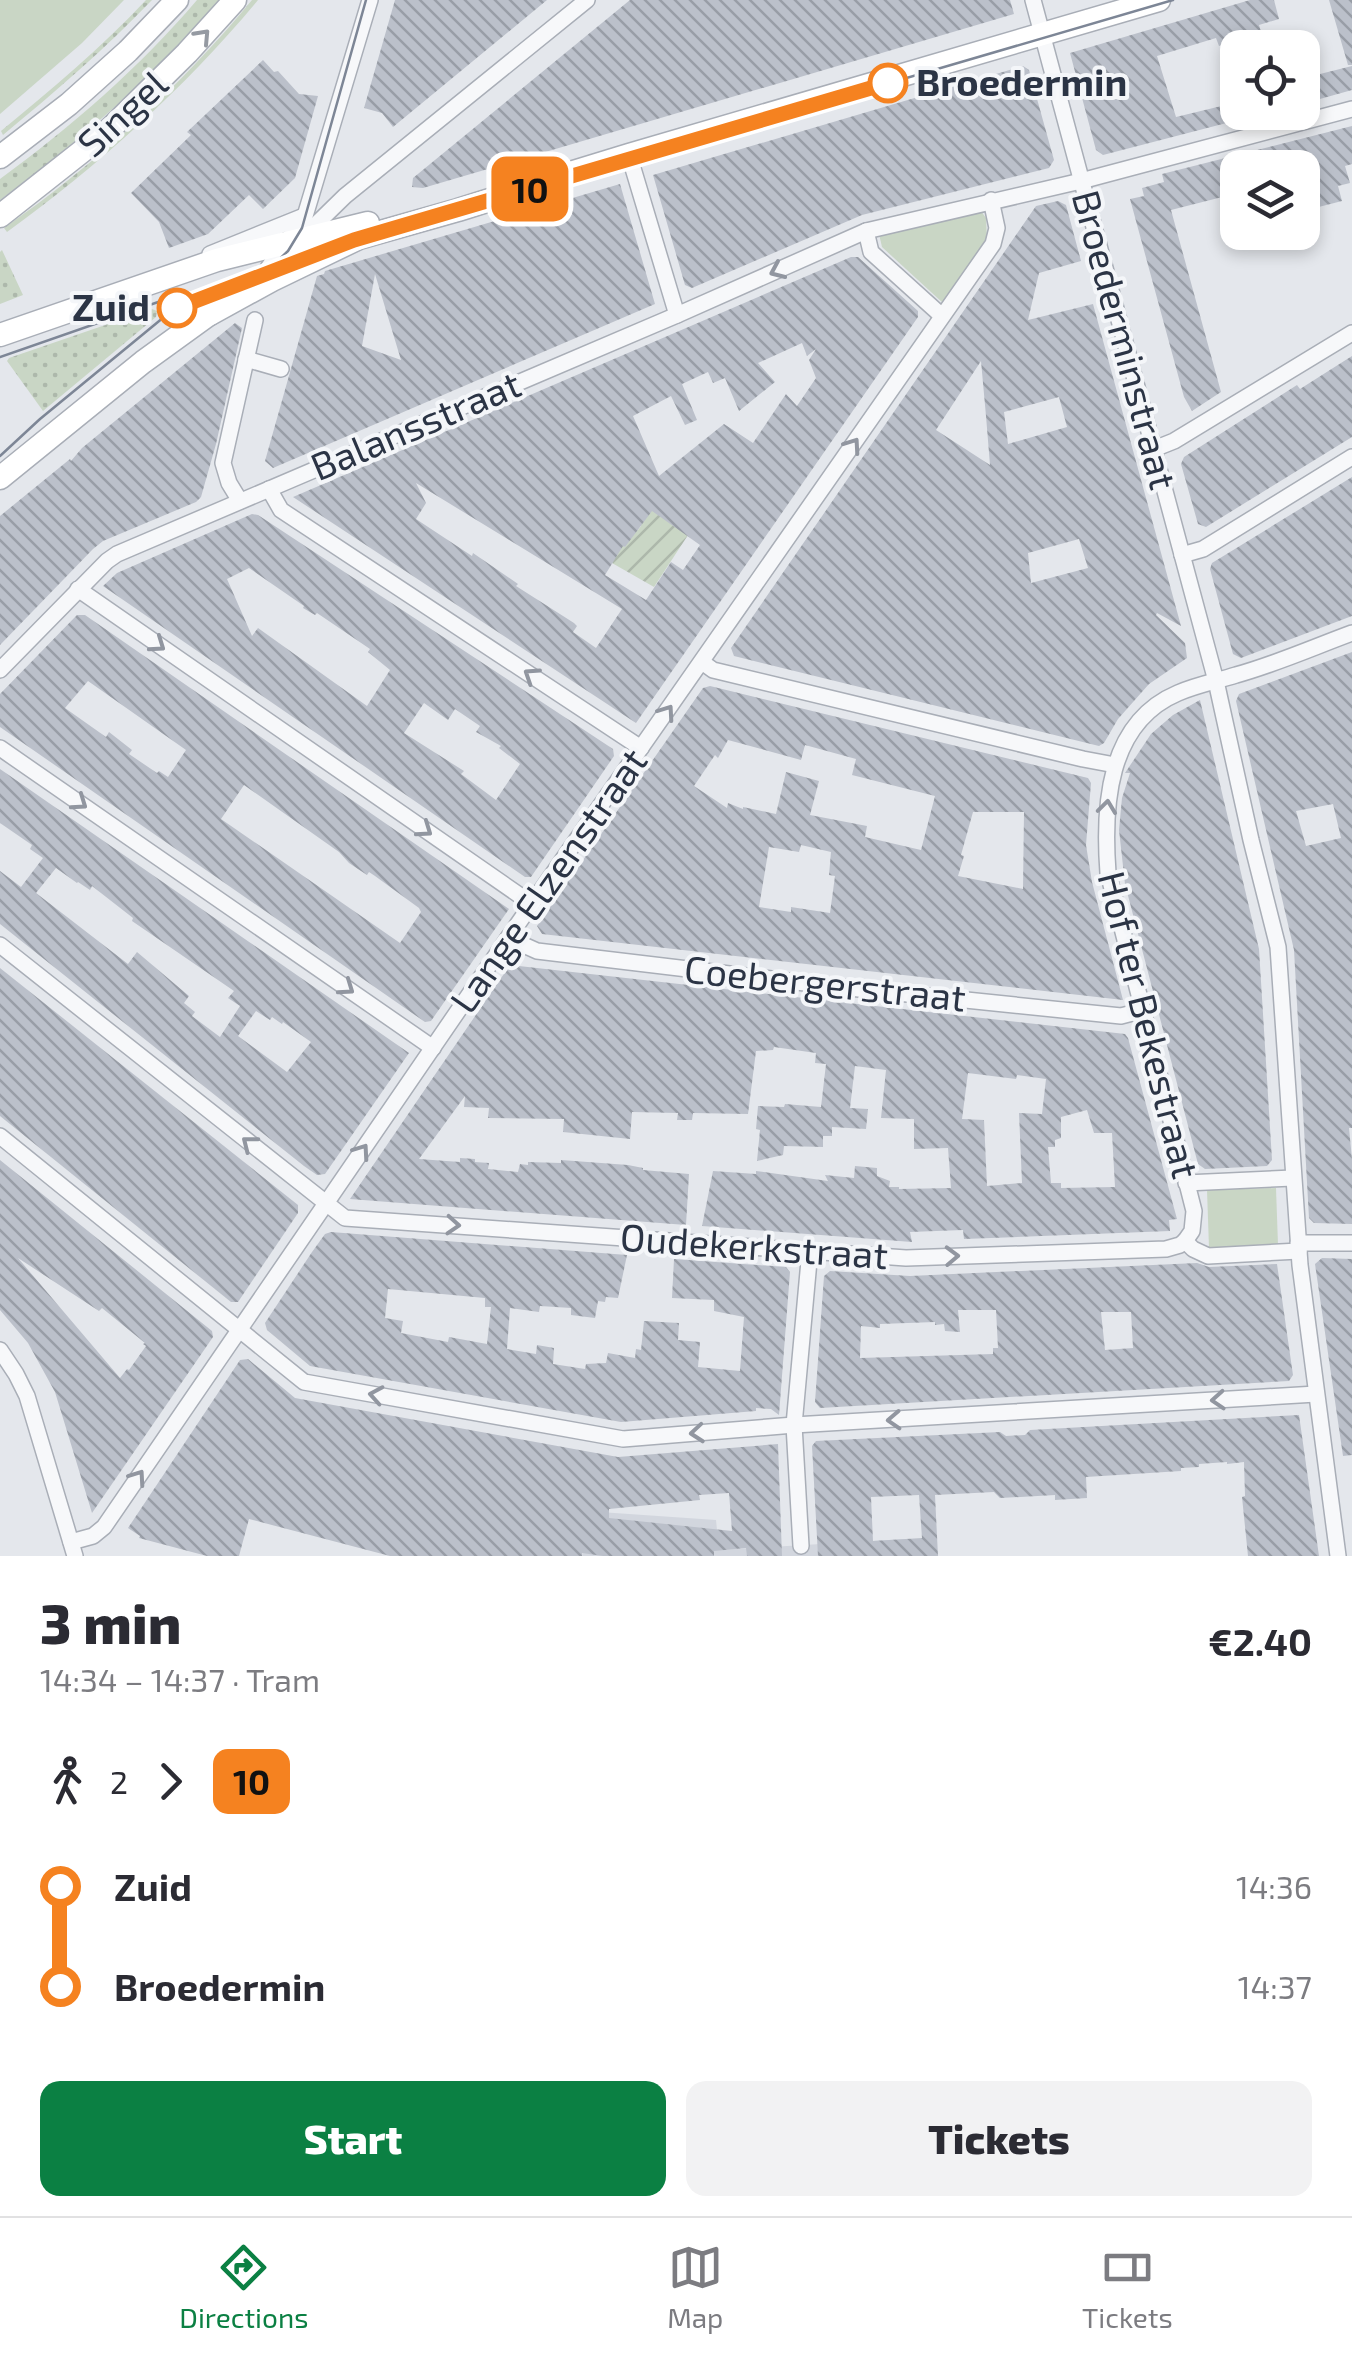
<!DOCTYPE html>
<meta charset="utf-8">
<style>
:root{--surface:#fff;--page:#f2f2f3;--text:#2b2b33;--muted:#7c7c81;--line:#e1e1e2;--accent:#0b8043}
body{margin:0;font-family:"Exo 2",sans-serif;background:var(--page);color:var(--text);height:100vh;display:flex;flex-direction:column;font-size:38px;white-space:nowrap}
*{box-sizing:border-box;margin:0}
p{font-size:32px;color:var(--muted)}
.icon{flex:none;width:55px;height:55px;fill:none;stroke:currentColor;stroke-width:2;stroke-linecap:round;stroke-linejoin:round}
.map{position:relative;height:1556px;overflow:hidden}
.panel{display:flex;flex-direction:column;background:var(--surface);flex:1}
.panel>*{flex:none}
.badge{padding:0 20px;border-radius:15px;font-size:35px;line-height:65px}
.tools{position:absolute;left:1220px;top:30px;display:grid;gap:20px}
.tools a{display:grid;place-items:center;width:100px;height:100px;border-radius:20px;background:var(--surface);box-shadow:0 5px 15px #0003;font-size:50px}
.map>.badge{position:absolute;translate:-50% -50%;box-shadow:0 0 0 5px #fff}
.legs{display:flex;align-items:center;gap:15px;height:110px;padding:0 40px;font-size:32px}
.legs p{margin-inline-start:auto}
.headline{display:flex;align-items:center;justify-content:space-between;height:170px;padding:0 40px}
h1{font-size:55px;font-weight:800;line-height:75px}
.primary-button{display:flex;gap:20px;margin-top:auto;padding:20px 40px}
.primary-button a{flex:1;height:115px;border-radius:20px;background:var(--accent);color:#fff;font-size:40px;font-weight:800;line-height:115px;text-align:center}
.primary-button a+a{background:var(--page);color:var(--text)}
ul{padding:0 40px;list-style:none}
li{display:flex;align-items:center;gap:35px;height:100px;font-size:38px}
li i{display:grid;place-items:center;width:15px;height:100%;margin:0 12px;background:currentColor}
li i::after{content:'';width:25px;height:25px;margin:-12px;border:8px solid;border-radius:50%;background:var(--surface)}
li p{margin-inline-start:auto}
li:first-child i{background:linear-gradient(#0000 50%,currentColor 0)}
li:last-child i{background:linear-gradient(currentColor 50%,#0000 0)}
.tabs{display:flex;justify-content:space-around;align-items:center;height:140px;border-top:2px solid var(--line);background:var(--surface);font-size:28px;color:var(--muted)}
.tabs a{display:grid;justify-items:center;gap:5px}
.tabs .on{color:var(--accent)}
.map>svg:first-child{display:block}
.built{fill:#d2d6de}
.grass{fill:url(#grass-dots)}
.park{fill:#c9d6c5}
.garden{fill:url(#garden-furrows)}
.building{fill:url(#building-back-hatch);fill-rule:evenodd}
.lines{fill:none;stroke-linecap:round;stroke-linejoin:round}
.street-casing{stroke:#a9aeb7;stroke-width:18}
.secondary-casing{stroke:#a9aeb7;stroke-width:25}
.street{stroke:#f7f8fa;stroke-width:15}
.secondary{stroke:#fff;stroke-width:22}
.tram{stroke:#7d8696;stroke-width:2.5}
.oneway{stroke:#959aa2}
.oneway2{stroke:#9196a0}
.line-1-casing{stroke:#fff;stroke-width:22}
.line-1{stroke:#f58220;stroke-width:15}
.stop-1-dot{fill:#fff;stroke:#f58220;stroke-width:5}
.labels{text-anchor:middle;stroke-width:8;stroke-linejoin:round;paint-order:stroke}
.stop-label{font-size:38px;font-weight:bold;fill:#2b3445;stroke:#f4f6f9;text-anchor:start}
.street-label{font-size:38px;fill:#2b3445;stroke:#f4f6f9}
</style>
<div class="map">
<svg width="1352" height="1556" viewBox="0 0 1352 1556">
<defs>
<pattern id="grass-dots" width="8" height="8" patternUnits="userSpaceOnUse" patternTransform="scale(2.5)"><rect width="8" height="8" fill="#c9d6c5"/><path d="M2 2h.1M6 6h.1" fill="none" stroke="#adb8ab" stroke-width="1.8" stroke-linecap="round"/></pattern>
<pattern id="garden-furrows" width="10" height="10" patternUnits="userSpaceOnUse" patternTransform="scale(2.5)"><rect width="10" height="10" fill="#c9d6c5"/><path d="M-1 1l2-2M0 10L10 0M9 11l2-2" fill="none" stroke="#adb8ab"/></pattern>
<pattern id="building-back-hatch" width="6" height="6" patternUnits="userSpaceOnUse" patternTransform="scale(2.5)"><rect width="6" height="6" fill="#bbc0ca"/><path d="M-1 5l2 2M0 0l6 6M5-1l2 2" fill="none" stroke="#989da6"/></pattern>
</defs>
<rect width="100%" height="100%" fill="#e4e7ec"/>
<polygon class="built" points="600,1512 716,1520 719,1550 905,1539 906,1556 582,1556 588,1516"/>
<g class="grass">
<path d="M146 0H152C105 49 55 92 3 135L1 131C52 89 101 48 146 0Z"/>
<path d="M197 0H219C154 76 80 141 0 200V179C72 126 139 68 197 0Z"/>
<path d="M252 0H258C185 88 99 165 7 232L4 228C96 164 180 87 252 0Z"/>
<polygon points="2,250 23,295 0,304 0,252"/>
<polygon points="152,309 157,311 156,317 43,411 7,361 9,358"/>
</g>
<g class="park">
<polygon points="0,0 124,0 82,43 0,114"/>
<polygon points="981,211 986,218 987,239 943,303 882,247 879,234"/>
<polygon points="1276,1188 1278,1245 1209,1248 1207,1190"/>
</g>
<polygon class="garden" points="647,498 692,529 654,587 612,563 617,542 625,547 629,525 638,530 641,526 638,523"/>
<g class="building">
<polygon points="395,0 547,0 393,127 382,113 364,108"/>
<polygon points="630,0 1010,0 1014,14 423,188 412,187 413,178"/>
<polygon points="1250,0 1274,0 1279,19 1259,25 1266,48 1231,48 1230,43 1219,46 1216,38 1157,56 1176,117 1238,102 1238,120 1103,155 1096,150 1070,53"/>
<polygon points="1329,0 1352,0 1352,65 1348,65"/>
<polygon points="263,60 274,72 278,71 299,94 318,96 295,178 263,209 249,195 208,234 169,248 159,222 131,193 191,135 187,132"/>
<polygon points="1316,65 1320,74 1352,66 1352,90 1302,104 1302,68"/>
<polygon points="1023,66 1029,70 1054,160 1049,168 862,215 692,288 685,285 653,175"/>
<polygon points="1352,126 1352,164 1345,166 1350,183 1338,186 1342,201 1307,210 1302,193 1302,168 1238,168 1238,193 1171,210 1221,392 1192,411 1184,397 1130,199 1144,196 1142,188 1164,182 1162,174"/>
<path d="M620 184 655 304 273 468 265 461 317 276 324 274 325 271ZM375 274 401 360 362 346Z"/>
<path d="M1058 201 1066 205 1081 261 1039 273 1028 320 1093 304 1181 626 1157 613 1156 615 1185 643 1187 658 1149 684 1118 719 1104 743 1099 746 734 656 731 648 1036 206ZM981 361 986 416 990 465 936 430ZM1059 397 1067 427 1008 444 1004 412ZM1079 539 1088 568 1031 583 1028 553Z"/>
<path d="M851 257H858L918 311V317L636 723 293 497ZM802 343 807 356 816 349 809 360 816 378 797 406 786 394 753 443 724 424 659 476 633 416 671 396 685 425 697 420 682 384 708 372 713 383 725 378 739 411 775 382 758 363ZM416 483 622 609 596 648 573 632 577 626 574 623 516 586 518 584 473 553 472 556 416 519 426 503ZM652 511 700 545 683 570 671 562 646 600 605 575 623 546 625 547Z"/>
<polygon points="235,323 242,328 216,444 201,497 196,502 103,541 93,549 0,645 0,516 70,459 71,461 82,448"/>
<polygon points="1352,356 1352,437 1206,527 1198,524 1181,464 1184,457 1297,385 1300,389"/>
<polygon points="1352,477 1352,616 1241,658 1233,654 1210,569 1212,563"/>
<path d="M252 514 258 515 613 749 614 756 531 877H525L103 586 117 573ZM249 568 304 606 303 608 315 615 317 613 370 649 368 652 390 670 367 706 258 628 252 636 227 579ZM424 703 448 720 455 709 480 726 476 732 501 746 499 748 520 764 496 800 461 774 464 771 404 733Z"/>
<path d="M77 615H85L509 909 431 1021 425 1022 0 727V694ZM88 681 186 750 168 777 159 771 157 773 129 754 132 750 109 732 106 737 65 708ZM244 785 339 852 349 863 367 875 369 872 375 876 419 908 421 912 400 943 221 819Z"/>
<path d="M1352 652V1128H1349L1352 1159V1224L1314 1223 1309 1218 1294 950 1236 701 1239 694ZM1333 804 1341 838 1306 846 1296 811Z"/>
<path d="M710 686 1088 778 1091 783 1086 845 1092 882 1123 1000 542 934 537 926 703 688ZM728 740 801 760 805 745 856 759 852 775 935 796 921 850 865 837 867 826 810 815 819 781 786 772 776 814 743 807V809L728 803 727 808 694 786 715 755 718 758ZM973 812H1024L1023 889 958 876 964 856 961 855ZM801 845 831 852 829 875 835 876 830 913 791 907V912L759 907 769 847 799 852Z"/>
<polygon points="1200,700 1259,949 1272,1160 1267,1166 1205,1169 1198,1164 1125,884 1119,830 1122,798 1130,773 1125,773 1151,734 1173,715"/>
<path d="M0 769 409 1053 325 1174 317 1175 304 1166 0 924V871L21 887 43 858 30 849 32 845 0 823ZM56 868 77 883 78 882 90 890 92 886 133 918 132 921 234 991 228 998 240 1006 220 1037 192 1016 195 1012 184 1003 189 996 137 952 128 964 36 893ZM256 1011 270 1020 272 1017 282 1024 283 1022 311 1042 287 1072 238 1036Z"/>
<path d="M510 965 1125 1034 1128 1038 1177 1219 1169 1220 1170 1231 964 1239 963 1230 910 1232 912 1242 702 1226 713 1171 756 1174V1171L828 1181 825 1175 854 1178 855 1166 877 1168V1176L890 1181 889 1187H899V1189L951 1188 948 1148 914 1149V1119L881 1118 886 1070 855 1066 850 1108 868 1109 866 1129 832 1127V1136H823V1147L784 1146 783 1155 757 1161 760 1130 756 1129 758 1106 784 1107 785 1104 821 1107 826 1064 815 1063 816 1053 774 1047 773 1050 756 1051 748 1114 693 1113 692 1120H677L678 1113 632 1112 630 1139 563 1132 564 1119 488 1118 489 1108 464 1107 465 1096 419 1159 460 1162V1158L475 1159V1162L489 1163 488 1169 518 1172 520 1164 528 1165V1162L561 1163V1160L628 1165 643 1168V1170L689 1174 686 1225 350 1199ZM968 1073 1016 1079 1017 1075 1046 1079 1042 1114 1019 1113 1022 1183 987 1186 984 1120 962 1119ZM1087 1110 1094 1133H1112L1115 1187 1061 1188V1183H1051L1048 1147H1055V1140L1061 1138V1117Z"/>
<polygon points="0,968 298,1205 298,1213 238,1302 231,1302 0,1116"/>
<path d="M0 1160 212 1331 213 1337 92 1513 55 1392 28 1343 0 1310ZM18 1258 99 1311 102 1308 145 1343 143 1344 146 1346 129 1370 127 1369 120 1378Z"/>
<path d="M331 1232 627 1255 618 1298 606 1297 605 1302 598 1301 595 1318 571 1315V1308L540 1306 539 1312 510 1308 507 1349 536 1354 537 1345 554 1348 553 1364 585 1369 586 1364 606 1363 608 1353 635 1358 636 1349 641 1350 644 1321 679 1323 678 1340 700 1342 698 1367 740 1371 744 1317 714 1311V1300L672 1298 674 1259 786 1267 790 1272 779 1415 771 1409 756 1408V1411L621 1422 310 1366 267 1330 265 1323 312 1252 325 1234ZM388 1289 485 1298V1307H491L487 1344 449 1337 448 1342 401 1333 403 1321 385 1318Z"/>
<polygon points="1322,1258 1352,1259 1352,1455 1343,1456 1315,1264"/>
<path d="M1197 1263 1209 1267 1277 1264 1293 1375 1289 1381 820 1408 815 1402 824 1276 830 1271 910 1276ZM958 1310H996L998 1348H993V1354L860 1358 861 1326 880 1328V1324L935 1322V1325L944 1324 945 1331 960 1332ZM1101 1312H1131L1133 1348 1105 1350Z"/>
<path d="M248 1359 295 1398 618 1457 778 1444 782 1556H747L746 1548 714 1551V1556H603L582 1553V1556H390L249 1519 239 1556H207L139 1538 140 1536 128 1528 240 1360ZM729 1493 732 1531 609 1518V1509L700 1500 699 1495Z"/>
<path d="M1299 1415 1319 1556H1248L1242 1497 1245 1496 1244 1462 1227 1464V1462L1199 1464V1467L1181 1468V1471L1086 1477 1087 1498 1055 1500V1495L1000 1498 994 1492 935 1495 938 1556H818L812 1446 816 1441 1000 1432 1006 1436 1025 1435 1030 1430ZM919 1495 922 1538 873 1541 871 1497Z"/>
</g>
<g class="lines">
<defs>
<g id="street">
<polyline points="1033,0 1216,681 1251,840 1278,947 1300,1265 1338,1556"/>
<polyline points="629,155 677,315"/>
<polyline points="866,231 871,252 942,316"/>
<polyline points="302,238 345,196 587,0"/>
<polyline points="210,254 304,216"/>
<polyline points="268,268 305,216 370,0"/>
<polyline points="246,359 281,369"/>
<polyline points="1154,449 1174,441 1352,333"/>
<polyline points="269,489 281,510 641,748"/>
<polyline points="240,501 229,483 223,463 255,320"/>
<polyline points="1182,555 1203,549 1352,457"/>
<polyline points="78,589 532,904"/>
<polyline points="702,662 713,670 1083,759 1115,765"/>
<polyline points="0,670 107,561 117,554 677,315 866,231 1081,181 1352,109"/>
<polyline points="0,748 433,1048"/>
<polyline points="508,938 537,951 830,986 1121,1016 1144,1010"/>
<polyline points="0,945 345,1218 906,1258 1166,1249 1180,1245 1185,1241"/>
<polyline points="0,1136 304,1382 623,1439 794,1425 1316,1394"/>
<polyline points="1186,1183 1293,1178"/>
<path d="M1185 1241 1192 1231 1194 1211 1108 873C1103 807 1107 723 1178 693 1196 685 1217 681 1236 675 1276 664 1314 647 1352 633"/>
<polyline points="1185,1241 1193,1249 1208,1256 1299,1251"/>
<polyline points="1298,1243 1352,1243"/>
<polyline points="0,1350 16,1374 27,1396 75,1556"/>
<polyline points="71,1542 93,1536 104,1527 508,938 993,244 997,228 991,200"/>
<polyline points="801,1546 794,1425 810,1250"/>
</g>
<g id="secondary">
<polyline points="0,157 69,104 128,51 177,0"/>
<polyline points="0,216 109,130 187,53 235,0"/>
<polyline points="210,314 272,280 359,238 458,210 512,193 531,185 629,155 1159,0"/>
<polyline points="0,335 217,260 368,223"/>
<polyline points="0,478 143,362 219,307"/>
</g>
</defs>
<use href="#street" class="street-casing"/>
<use href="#secondary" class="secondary-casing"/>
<use href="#street" class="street"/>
<use href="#secondary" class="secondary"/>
<g class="tram">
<polyline points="271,267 288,251 302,228 366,0"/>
<polyline points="0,357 184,293"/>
<polyline points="0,456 40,419 164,317 180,306 200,298 353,240 1173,0"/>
</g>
</g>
<defs><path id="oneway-chevron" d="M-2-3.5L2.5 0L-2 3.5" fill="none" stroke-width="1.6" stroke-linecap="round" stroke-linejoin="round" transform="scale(2.5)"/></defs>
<use class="oneway" href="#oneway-chevron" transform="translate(203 36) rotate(-47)"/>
<g class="oneway2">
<use href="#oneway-chevron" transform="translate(777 271) rotate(156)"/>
<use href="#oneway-chevron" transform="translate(853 445) rotate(-55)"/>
<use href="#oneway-chevron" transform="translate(158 645) rotate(35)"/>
<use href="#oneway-chevron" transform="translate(531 675) rotate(-147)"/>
<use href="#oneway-chevron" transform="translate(667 712) rotate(-55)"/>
<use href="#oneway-chevron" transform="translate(80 803) rotate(35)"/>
<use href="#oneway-chevron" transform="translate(1107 807) rotate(-83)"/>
<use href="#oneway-chevron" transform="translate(425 830) rotate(35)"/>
<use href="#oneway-chevron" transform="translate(347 988) rotate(35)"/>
<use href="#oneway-chevron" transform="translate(249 1143) rotate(-142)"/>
<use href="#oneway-chevron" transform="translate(362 1151) rotate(-55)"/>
<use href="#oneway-chevron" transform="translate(453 1225) rotate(4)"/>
<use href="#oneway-chevron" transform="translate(952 1256) rotate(-2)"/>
<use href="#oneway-chevron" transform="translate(376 1395) rotate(-170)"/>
<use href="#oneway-chevron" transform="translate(1218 1400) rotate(176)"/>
<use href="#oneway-chevron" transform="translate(894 1420) rotate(177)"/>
<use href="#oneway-chevron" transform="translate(697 1433) rotate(175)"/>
<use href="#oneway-chevron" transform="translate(138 1477) rotate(-55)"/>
</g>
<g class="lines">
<defs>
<polyline id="line-1" points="177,308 354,240 888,83"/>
</defs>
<use href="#line-1" class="line-1-casing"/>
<use href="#line-1" class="line-1"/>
</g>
<g class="stop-1-dot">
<circle cx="888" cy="83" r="18"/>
<circle cx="177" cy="308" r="18"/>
</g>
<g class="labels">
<g class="stop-label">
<text x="916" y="96">Broedermin</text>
<text x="150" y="321" text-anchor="end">Zuid</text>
</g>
<g class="street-label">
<text transform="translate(123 114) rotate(-43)" y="13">Singel</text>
<text transform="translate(1124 340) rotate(75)" y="13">Broederminstraat</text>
<text transform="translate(416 426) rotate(-23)" y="13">Balansstraat</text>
<text transform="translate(549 881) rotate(-55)" y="13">Lange Elzenstraat</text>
<text transform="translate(825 984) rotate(6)" y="13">Coebergerstraat</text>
<text transform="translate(1148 1025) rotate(76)" y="13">Hof ter Bekestraat</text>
<text transform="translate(754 1247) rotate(4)" y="13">Oudekerkstraat</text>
</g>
</g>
</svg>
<div class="tools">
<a><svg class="icon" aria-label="locate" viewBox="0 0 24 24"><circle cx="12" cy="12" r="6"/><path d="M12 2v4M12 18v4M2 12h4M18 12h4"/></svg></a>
<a><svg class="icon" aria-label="layers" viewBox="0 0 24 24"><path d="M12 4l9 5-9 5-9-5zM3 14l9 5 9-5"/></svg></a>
</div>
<b class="badge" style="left:530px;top:189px;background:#f58220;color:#111">10</b>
</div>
<section class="panel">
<div class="headline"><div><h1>3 min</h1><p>14:34 – 14:37 · Tram</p></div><b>€2.40</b></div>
<div class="legs"><svg class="icon" aria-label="walk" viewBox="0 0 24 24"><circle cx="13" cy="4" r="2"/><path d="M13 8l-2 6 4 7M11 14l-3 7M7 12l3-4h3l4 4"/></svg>2<svg class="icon" aria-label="forward" viewBox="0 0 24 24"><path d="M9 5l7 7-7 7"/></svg><b class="badge" style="background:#f58220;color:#111">10</b></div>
<ul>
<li><i style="color:#f58220"></i><b>Zuid</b><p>14:36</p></li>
<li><i style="color:#f58220"></i><b>Broedermin</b><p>14:37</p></li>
</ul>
<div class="primary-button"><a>Start</a><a>Tickets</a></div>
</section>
<nav class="tabs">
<a class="on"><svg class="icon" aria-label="directions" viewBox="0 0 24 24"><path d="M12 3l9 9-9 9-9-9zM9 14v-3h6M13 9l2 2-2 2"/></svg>Directions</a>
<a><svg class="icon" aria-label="map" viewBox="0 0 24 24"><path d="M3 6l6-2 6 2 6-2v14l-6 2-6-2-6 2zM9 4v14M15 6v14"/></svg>Map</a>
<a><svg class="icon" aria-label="tickets" viewBox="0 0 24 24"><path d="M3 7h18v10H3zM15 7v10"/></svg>Tickets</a>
</nav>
